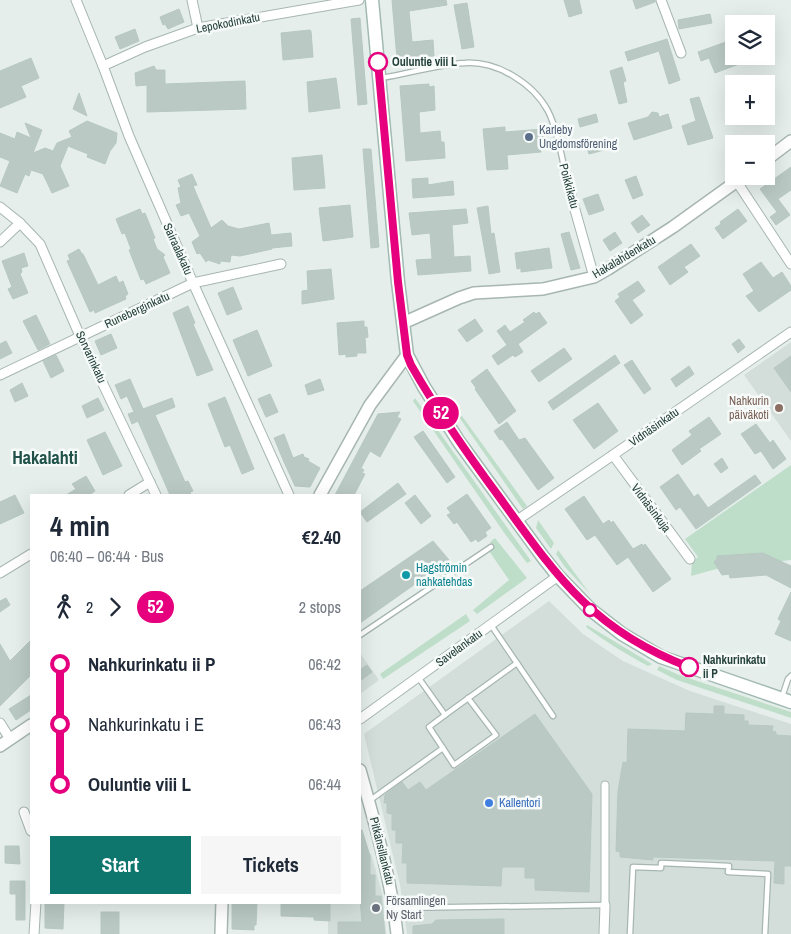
<!DOCTYPE html>
<meta charset="utf-8">
<style>
:root{--surface:#fff;--page:#f6f6f7;--text:#1f2937;--muted:#747a83;--accent:#0f766e}
body{margin:0;font-family:"Archivo Narrow",sans-serif;background:var(--page);color:var(--text);height:100vh;display:flex;flex-direction:column;font-size:19px;white-space:nowrap}
*{box-sizing:border-box;margin:0}
p{font-size:16px;color:var(--muted)}
.icon{flex:none;width:28px;height:28px;fill:none;stroke:currentColor;stroke-width:2;stroke-linecap:round;stroke-linejoin:round}
.map{position:relative;flex:1;overflow:hidden}
.side{position:absolute;left:30px;top:494px;width:331px;height:410px;display:flex;flex-direction:column;background:var(--surface);border-radius:0px;box-shadow:0 5px 20px #0002}
.side>*{flex:none}
.badge{padding:0 10px;border-radius:16px;font-size:18px;line-height:32px}
.tools{position:absolute;left:725px;top:15px;display:grid;gap:10px}
.tools a{display:grid;place-items:center;width:50px;height:50px;border-radius:0px;background:var(--surface);box-shadow:0 5px 20px #0002;font-size:25px}
.map>.badge{position:absolute;translate:-50% -50%;box-shadow:0 0 0 2px #fff}
.legs{display:flex;align-items:center;gap:8px;height:55px;padding:0 20px;font-size:16px}
.legs p{margin-inline-start:auto}
.head{display:flex;align-items:center;justify-content:space-between;height:85px;padding:0 20px}
h1{font-size:28px;font-weight:700;line-height:38px}
.primary-button{display:flex;gap:10px;margin-top:auto;padding:10px 20px}
.primary-button a{flex:1;height:58px;border-radius:0px;background:var(--accent);color:#fff;font-size:20px;font-weight:700;line-height:58px;text-align:center}
.primary-button a+a{background:var(--page);color:var(--text)}
ul{padding:0 20px;list-style:none}
li{display:flex;align-items:center;gap:18px;height:60px;font-size:19px}
li i{display:grid;place-items:center;width:8px;height:100%;margin:0 6px;background:currentColor}
li i::after{content:'';width:12px;height:12px;margin:-6px;border:4px solid;border-radius:50%;background:var(--surface)}
li p{margin-inline-start:auto}
li:first-child i{background:linear-gradient(#0000 50%,currentColor 0)}
li:last-child i{background:linear-gradient(currentColor 50%,#0000 0)}
.map>svg:first-child{display:block}
.built{fill:#d3deda}
.green{fill:#bedec9}
.building{fill:#bac9c4;stroke:#b7c8c2}
.lines{fill:none;stroke-linecap:round;stroke-linejoin:round}
.service-casing{stroke:#a7b6b2;stroke-width:7}
.pedestrian-casing{stroke:#a7b6b2;stroke-width:9}
.minor-casing{stroke:#a7b6b2;stroke-width:11}
.tertiary-casing{stroke:#a7b6b2;stroke-width:14}
.secondary-casing{stroke:#a3bab3;stroke-width:15}
.service{stroke:#fff;stroke-width:4.5}
.pedestrian{stroke:#fff;stroke-width:7}
.minor{stroke:#fff;stroke-width:9}
.tertiary{stroke:#fff;stroke-width:11}
.secondary{stroke:#fff;stroke-width:12}
.line-1-casing{stroke:#fff;stroke-width:11}
.line-1{stroke:#e6007e;stroke-width:8}
.stop-1-dot{fill:#fff;stroke:#e6007e;stroke-width:2.5}
.service-dot{fill:#5c6f8a;stroke:#f6faf8;stroke-width:2}
.education-dot{fill:#8d6e63;stroke:#f6faf8;stroke-width:2}
.culture-dot{fill:#0f9aa8;stroke:#f6faf8;stroke-width:2}
.shop-dot{fill:#3f7fe0;stroke:#f6faf8;stroke-width:2}
.worship-dot{fill:#6b7280;stroke:#f6faf8;stroke-width:2}
.labels{text-anchor:middle;stroke-width:5;stroke-linejoin:round;paint-order:stroke}
.street-label{font-size:12px;fill:#24403a;stroke:#f6faf8}
.stop-label{font-size:12px;font-weight:bold;fill:#24403a;stroke:#f6faf8;text-anchor:start}
.service-label{font-size:12px;fill:#4e5e75;stroke:#f6faf8;text-anchor:start}
.education-label{font-size:12px;fill:#785e54;stroke:#f6faf8;text-anchor:end}
.culture-label{font-size:12px;fill:#0d838f;stroke:#f6faf8;text-anchor:start}
.shop-label{font-size:12px;fill:#366cbe;stroke:#f6faf8;text-anchor:start}
.worship-label{font-size:12px;fill:#5b616d;stroke:#f6faf8;text-anchor:start}
.district-label{font-size:18px;font-weight:bold;fill:#205249;stroke:#f6faf8}
</style>
<div class="map">
<svg width="791" height="934" viewBox="0 0 791 934">
<rect width="100%" height="100%" fill="#e5eeeb"/>
<g class="built">
<polygon points="791,342 791,441 744,375"/>
<polygon points="549,601 583,634 623,661 690,691 791,724 791,934 407,934 400,885 364,734"/>
<polygon points="360,653 379,680 360,694"/>
<polygon points="360,854 371,854 383,896 386,934 328,934 328,903 360,902"/>
</g>
<g class="green">
<polygon points="415,398 531,561 527,563 505,534 413,401"/>
<polygon points="462,416 527,506 523,509 459,417"/>
<polygon points="791,465 791,560 720,568 691,576 692,562 698,557 685,539"/>
<polygon points="538,520 554,543 551,549 536,528"/>
<polygon points="495,538 527,578 477,614 473,610 509,580 489,551 494,547 490,542"/>
<polygon points="558,550 590,594 565,567 556,554"/>
<polygon points="466,614 470,621 383,679 380,674"/>
<path d="M587 625 652 664 648 666C626 654 606 642 586 627Z"/>
<polygon points="659,666 679,675 791,712 791,718 677,680 657,670"/>
</g>
<g class="building">
<polygon points="392,0 446,0 447,5 409,11 412,42 433,40 434,56 397,59"/>
<polygon points="564,0 579,0 582,13 569,17"/>
<polygon points="633,0 655,0 655,2 636,9"/>
<polygon points="467,3 474,47 462,49 454,5"/>
<polygon points="179,9 184,22 168,29 165,24 163,25 160,17"/>
<polygon points="710,14 712,23 679,29 678,20"/>
<polygon points="360,18 367,104 358,105 351,19"/>
<polygon points="135,29 139,41 120,49 115,37"/>
<polygon points="310,30 311,31 313,57 283,60 281,33"/>
<polygon points="667,39 680,80 669,84 659,51 628,61 625,52"/>
<polygon points="734,39 734,56 758,57 715,73 709,58 701,61 698,52"/>
<polygon points="31,58 39,78 21,86 26,97 0,108 0,71"/>
<polygon points="154,66 156,70 165,70 165,84 245,81 246,109 147,112 147,85 136,86 135,73"/>
<polygon points="622,67 626,81 623,82 627,102 619,104 610,71"/>
<polygon points="336,78 340,108 309,112 307,82"/>
<polygon points="429,84 429,87 434,86 435,110 419,112 420,133 440,131 441,142 444,142 445,158 406,161 400,86"/>
<polygon points="79,93 87,116 73,109"/>
<polygon points="699,97 713,138 688,145 682,126 696,121 690,99"/>
<polygon points="652,112 658,113 659,117 668,114 672,128 634,140 628,123 648,117"/>
<polygon points="596,114 598,122 580,127 578,119"/>
<polygon points="87,121 117,133 116,143 110,151 105,164 87,157 88,154 68,146 60,166 69,186 52,193 43,174 31,170 29,176 25,174 17,193 0,186 10,161 0,157 0,133 15,139 17,132 31,138 25,123 42,130 33,153 45,148 53,151 57,143 72,137 69,131"/>
<polygon points="505,127 505,132 543,129 545,149 540,149 541,152 507,155 508,169 487,170 483,129"/>
<polygon points="600,140 604,150 589,154 586,144"/>
<polygon points="363,149 371,149 379,247 371,248"/>
<polygon points="322,155 325,188 294,190 292,158"/>
<polygon points="791,167 791,190 778,199 790,215 776,225 770,217 777,212 760,189"/>
<polygon points="192,174 197,185 193,186 211,228 222,220 228,226 239,229 269,223 271,235 291,233 292,246 272,248 272,249 240,256 231,255 230,262 220,261 220,264 208,260 206,262 200,253 197,254 192,242 200,236 189,213 181,216 176,205 181,203 178,188 181,187 178,180"/>
<polygon points="636,176 643,195 633,199 625,180"/>
<polygon points="428,178 428,185 453,181 454,195 413,198 412,179"/>
<polygon points="598,194 604,210 589,215 583,199"/>
<polygon points="350,205 353,237 323,241 319,208"/>
<polygon points="488,206 491,234 494,233 500,272 489,274 477,208"/>
<polygon points="140,209 142,214 145,213 155,238 153,239 157,249 165,255 163,257 170,273 146,284 144,279 141,280 129,250 131,249 125,233 122,234 116,219"/>
<polygon points="466,209 468,223 452,225 454,257 470,256 471,271 418,275 416,260 432,259 430,233 412,235 409,213"/>
<polygon points="738,209 747,221 723,239 715,228 721,224 720,222"/>
<polygon points="642,215 650,225 638,233 631,223"/>
<polygon points="569,232 580,268 571,270 561,234"/>
<polygon points="615,232 622,243 610,251 603,240"/>
<polygon points="691,244 700,256 684,267 688,272 670,285 658,267"/>
<polygon points="549,248 552,268 521,272 521,268 517,269 515,253"/>
<polygon points="79,249 82,254 83,254 98,285 116,276 119,283 123,281 128,294 125,296 126,299 95,313 94,310 90,312 67,261 70,260 68,255"/>
<polygon points="24,253 28,266 21,268 22,272 20,274 28,293 13,299 8,289 12,287 2,261"/>
<polygon points="761,262 773,278 782,272 791,286 791,290 759,312 746,296 754,291 743,274"/>
<polygon points="331,269 334,299 302,304 302,291 308,290 307,271"/>
<polygon points="638,281 645,291 632,300 643,315 631,324 615,301 620,297 618,294"/>
<polygon points="233,287 242,309 227,315 218,293"/>
<polygon points="188,306 195,323 193,324 213,370 197,376 173,313"/>
<polygon points="534,312 536,314 539,312 547,323 518,344 523,352 515,357 513,355 498,365 492,356 507,345 497,331 505,325 510,332 525,322 523,320"/>
<polygon points="36,315 50,344 38,350 23,321"/>
<polygon points="475,319 483,331 467,342 458,330"/>
<polygon points="364,321 364,327 367,327 368,337 365,338 366,353 357,353 357,356 346,357 346,354 339,355 337,323"/>
<polygon points="257,330 272,366 248,376 233,340"/>
<polygon points="111,334 117,348 101,355 95,341"/>
<polygon points="739,339 745,347 738,353 732,344"/>
<polygon points="6,341 12,353 0,359 0,344"/>
<polygon points="564,348 572,359 539,382 531,371"/>
<polygon points="56,355 64,371 51,378 43,361"/>
<polygon points="615,355 620,363 553,410 548,402"/>
<polygon points="791,356 791,392 774,368"/>
<polygon points="632,360 651,389 644,394 624,365"/>
<polygon points="689,366 694,374 676,387 671,379"/>
<polygon points="487,369 516,411 499,424 475,389 476,388 471,381"/>
<polygon points="130,379 143,409 172,398 175,407 155,415 185,482 188,481 193,491 190,492 191,495 170,495 138,421 132,424 128,414 134,412 127,396 121,399 115,385"/>
<polygon points="320,379 324,390 308,395 305,385"/>
<polygon points="22,383 28,396 15,402 10,390"/>
<polygon points="270,394 278,412 266,417 258,399"/>
<polygon points="225,397 254,469 242,474 230,445 225,447 208,404"/>
<polygon points="98,398 104,410 87,418 82,406"/>
<polygon points="598,403 618,431 594,449 573,420"/>
<polygon points="400,412 397,417 401,419 380,457 370,451 361,468 364,470 362,473 365,474 354,495 335,495 378,414"/>
<polygon points="709,417 721,434 699,449 701,451 682,465 672,450 692,435 689,431"/>
<polygon points="507,422 519,440 525,438 554,478 538,490 502,439 500,440 494,431"/>
<polygon points="756,424 770,443 773,440 786,459 773,469 761,451 755,454 741,434"/>
<polygon points="423,431 455,477 447,483 414,437"/>
<polygon points="105,432 122,466 103,475 87,440"/>
<polygon points="284,434 293,458 303,454 304,457 309,459 308,461 320,468 310,487 295,486 284,462 274,438"/>
<polygon points="722,458 728,468 721,473 714,464"/>
<polygon points="678,474 694,497 698,494 708,508 755,475 761,483 696,529 680,507 676,510 660,487"/>
<polygon points="86,476 95,491 89,495 66,495 76,489 72,484"/>
<polygon points="398,483 406,494 367,522 360,512"/>
<polygon points="467,494 491,528 485,532 487,536 478,542 476,539 471,542 457,522 454,524 447,515 451,513 447,508"/>
<polygon points="15,495 24,513 0,524 0,502"/>
<polygon points="415,495 431,516 421,524 405,503"/>
<polygon points="584,496 603,524 609,520 611,523 613,521 633,549 642,544 643,546 645,544 671,579 653,592 628,557 617,565 595,535 587,540 565,509"/>
<polygon points="433,541 449,560 360,623 360,591"/>
<polygon points="763,553 791,566 791,588 766,575 730,578 729,574 722,575 714,562 717,559 717,556"/>
<polygon points="791,592 791,641 775,634 781,621 778,619"/>
<polygon points="6,598 10,605 0,612 0,601"/>
<polygon points="31,640 31,675 0,706 0,644 10,661"/>
<polygon points="367,665 372,672 360,681 360,670"/>
<polygon points="31,695 31,710 16,720 9,709"/>
<polygon points="714,706 724,706 724,714 744,715 744,721 748,721 748,725 773,726 772,731 776,732 776,735 791,736 791,866 784,866 784,884 774,883 775,861 653,857 653,860 620,857 620,852 616,851 618,791 623,762 627,763 628,729 685,731 686,713 714,714"/>
<polygon points="535,714 592,794 589,892 535,890 535,878 525,878 525,867 502,867 501,886 407,883 407,863 402,863 403,843 396,843 396,830 392,830 392,814 387,813 387,803 384,803 385,795 402,782 408,790 420,782 426,790"/>
<polygon points="360,830 362,830 370,856 370,875 375,875 375,896 381,896 385,934 338,934 338,922 362,922 360,899"/>
<polygon points="5,846 19,846 20,864 5,863"/>
<polygon points="10,881 25,881 25,920 16,920 16,894 10,894"/>
<polygon points="45,902 64,902 63,929 45,928"/>
<polygon points="232,902 257,902 256,925 254,925 254,930 232,929"/>
<polygon points="281,902 330,902 330,921 314,920 314,917 281,916"/>
<rect x="101" y="912" width="18" height="22"/>
<polygon points="504,919 504,934 413,934 413,926 432,924 436,920"/>
</g>
<g class="lines">
<defs>
<g id="service">
<path d="M381 78C408 74 439 64 465 63 497 61 533 83 548 111 558 130 563 164 568 185"/>
<polyline points="491,625 553,716"/>
<polyline points="360,635 491,547"/>
<polyline points="418,677 445,715 429,727 454,765 496,735 468,698"/>
<polyline points="782,697 788,679 791,676"/>
<polyline points="445,715 517,663"/>
<polyline points="369,801 443,748"/>
<polyline points="394,908 605,905"/>
<polyline points="630,934 633,867 661,868 661,863 729,866 728,872 768,874 765,934"/>
</g>
<polyline id="pedestrian" points="605,785 605,905"/>
<g id="minor">
<polyline points="76,0 103,66 129,136 193,283 289,495"/>
<polyline points="192,0 198,28"/>
<polyline points="661,0 681,53"/>
<polyline points="103,66 145,47 198,28 359,0"/>
<polyline points="737,182 791,264"/>
<polyline points="568,185 594,277"/>
<polyline points="0,207 20,223 40,244 80,336 156,495"/>
<polyline points="0,242 20,223"/>
<polyline points="0,375 193,283 281,264"/>
<polyline points="613,455 690,559"/>
<polyline points="129,495 150,482"/>
<polyline points="516,521 613,455 791,332"/>
<polyline points="0,573 31,554"/>
<polyline points="360,719 558,576"/>
<polyline points="0,723 10,739"/>
<polyline points="24,812 31,831"/>
<polyline points="34,934 36,902"/>
<polyline points="604,934 605,905"/>
</g>
<g id="tertiary">
<polyline points="766,160 791,141"/>
<polyline points="403,323 459,298 474,293 543,289 594,277 608,269 673,227 744,176"/>
<polyline points="320,495 370,405 407,355"/>
<polyline points="0,746 31,725"/>
<path d="M360 770C375 824 391 878 397 934"/>
<polyline points="221,934 222,902"/>
</g>
<polyline id="secondary" points="372,0 398,282 407,355 424,387 459,442 543,557 558,576 591,610 622,634 661,657 791,702"/>
</defs>
<use href="#service" class="service-casing"/>
<use href="#pedestrian" class="pedestrian-casing"/>
<use href="#minor" class="minor-casing"/>
<use href="#tertiary" class="tertiary-casing"/>
<use href="#secondary" class="secondary-casing"/>
<use href="#service" class="service"/>
<use href="#pedestrian" class="pedestrian"/>
<use href="#minor" class="minor"/>
<use href="#tertiary" class="tertiary"/>
<use href="#secondary" class="secondary"/>
</g>
<g class="lines">
<defs>
<path id="line-1" d="M378 62 398 282 407 355 411 365C438 412 468 455 500 498 557 577 594 631 689 667"/>
</defs>
<use href="#line-1" class="line-1-casing"/>
<use href="#line-1" class="line-1"/>
</g>
<g class="stop-1-dot">
<circle cx="378" cy="62" r="9"/>
<circle cx="590" cy="610" r="6"/>
<circle cx="689" cy="667" r="9"/>
</g>
<circle class="service-dot" cx="529" cy="137" r="5"/>
<circle class="education-dot" cx="779" cy="408" r="5"/>
<circle class="culture-dot" cx="406" cy="575" r="5"/>
<circle class="shop-dot" cx="489" cy="803" r="5"/>
<circle class="worship-dot" cx="376" cy="908" r="5"/>
<g class="labels">
<g class="street-label">
<text transform="translate(228 23) rotate(-11)" y="4">Lepokodinkatu</text>
<text transform="translate(569 186) rotate(75)" y="4">Poikkikatu</text>
<text transform="translate(178 249) rotate(66)" y="4">Sairaalakatu</text>
<text transform="translate(624 257) rotate(-31)" y="4">Hakalahdenkatu</text>
<text transform="translate(137 310) rotate(-25)" y="4">Runeberginkatu</text>
<text transform="translate(91 357) rotate(65)" y="4">Sorvarinkatu</text>
<text transform="translate(654 427) rotate(-35)" y="4">Vidnäsinkatu</text>
<text transform="translate(651 508) rotate(53)" y="4">Vidnäsinkuja</text>
<text transform="translate(459 648) rotate(-36)" y="4">Savelankatu</text>
<text transform="translate(382 851) rotate(76)" y="4">Pitkänsillankatu</text>
</g>
<g class="stop-label">
<text x="392" y="66">Ouluntie viii L</text>
<text x="703" y="664">Nahkurinkatu<tspan x="703" dy="14">ii P</tspan></text>
</g>
<g class="service-label">
<text x="539" y="134">Karleby<tspan x="539" dy="14">Ungdomsförening</tspan></text>
</g>
<g class="education-label">
<text x="769" y="405">Nahkurin<tspan x="769" dy="14">päiväkoti</tspan></text>
</g>
<g class="culture-label">
<text x="416" y="572">Hagströmin<tspan x="416" dy="14">nahkatehdas</tspan></text>
</g>
<g class="shop-label">
<text x="499" y="807">Kallentori</text>
</g>
<g class="worship-label">
<text x="386" y="905">Församlingen<tspan x="386" dy="14">Ny Start</tspan></text>
</g>
<g class="district-label">
<text x="45" y="464">Hakalahti</text>
</g>
</g>
</svg>
<div class="tools">
<a><svg class="icon" aria-label="layers" viewBox="0 0 24 24"><path d="M12 4l9 5-9 5-9-5zM3 14l9 5 9-5"/></svg></a>
<a>+</a>
<a>−</a>
</div>
<b class="badge" style="left:441px;top:413px;background:#e6007e;color:#fff">52</b>
<section class="side">
<div class="head"><div><h1>4 min</h1><p>06:40 – 06:44 · Bus</p></div><b>€2.40</b></div>
<div class="legs"><svg class="icon" aria-label="walk" viewBox="0 0 24 24"><circle cx="13" cy="4" r="2"/><path d="M13 8l-2 6 4 7M11 14l-3 7M7 12l3-4h3l4 4"/></svg>2<svg class="icon" aria-label="forward" viewBox="0 0 24 24"><path d="M9 5l7 7-7 7"/></svg><b class="badge" style="background:#e6007e;color:#fff">52</b><p>2 stops</p></div>
<ul>
<li><i style="color:#e6007e"></i><b>Nahkurinkatu ii P</b><p>06:42</p></li>
<li><i style="color:#e6007e"></i><span>Nahkurinkatu i E</span><p>06:43</p></li>
<li><i style="color:#e6007e"></i><b>Ouluntie viii L</b><p>06:44</p></li>
</ul>
<div class="primary-button"><a>Start</a><a>Tickets</a></div>
</section>
</div>
